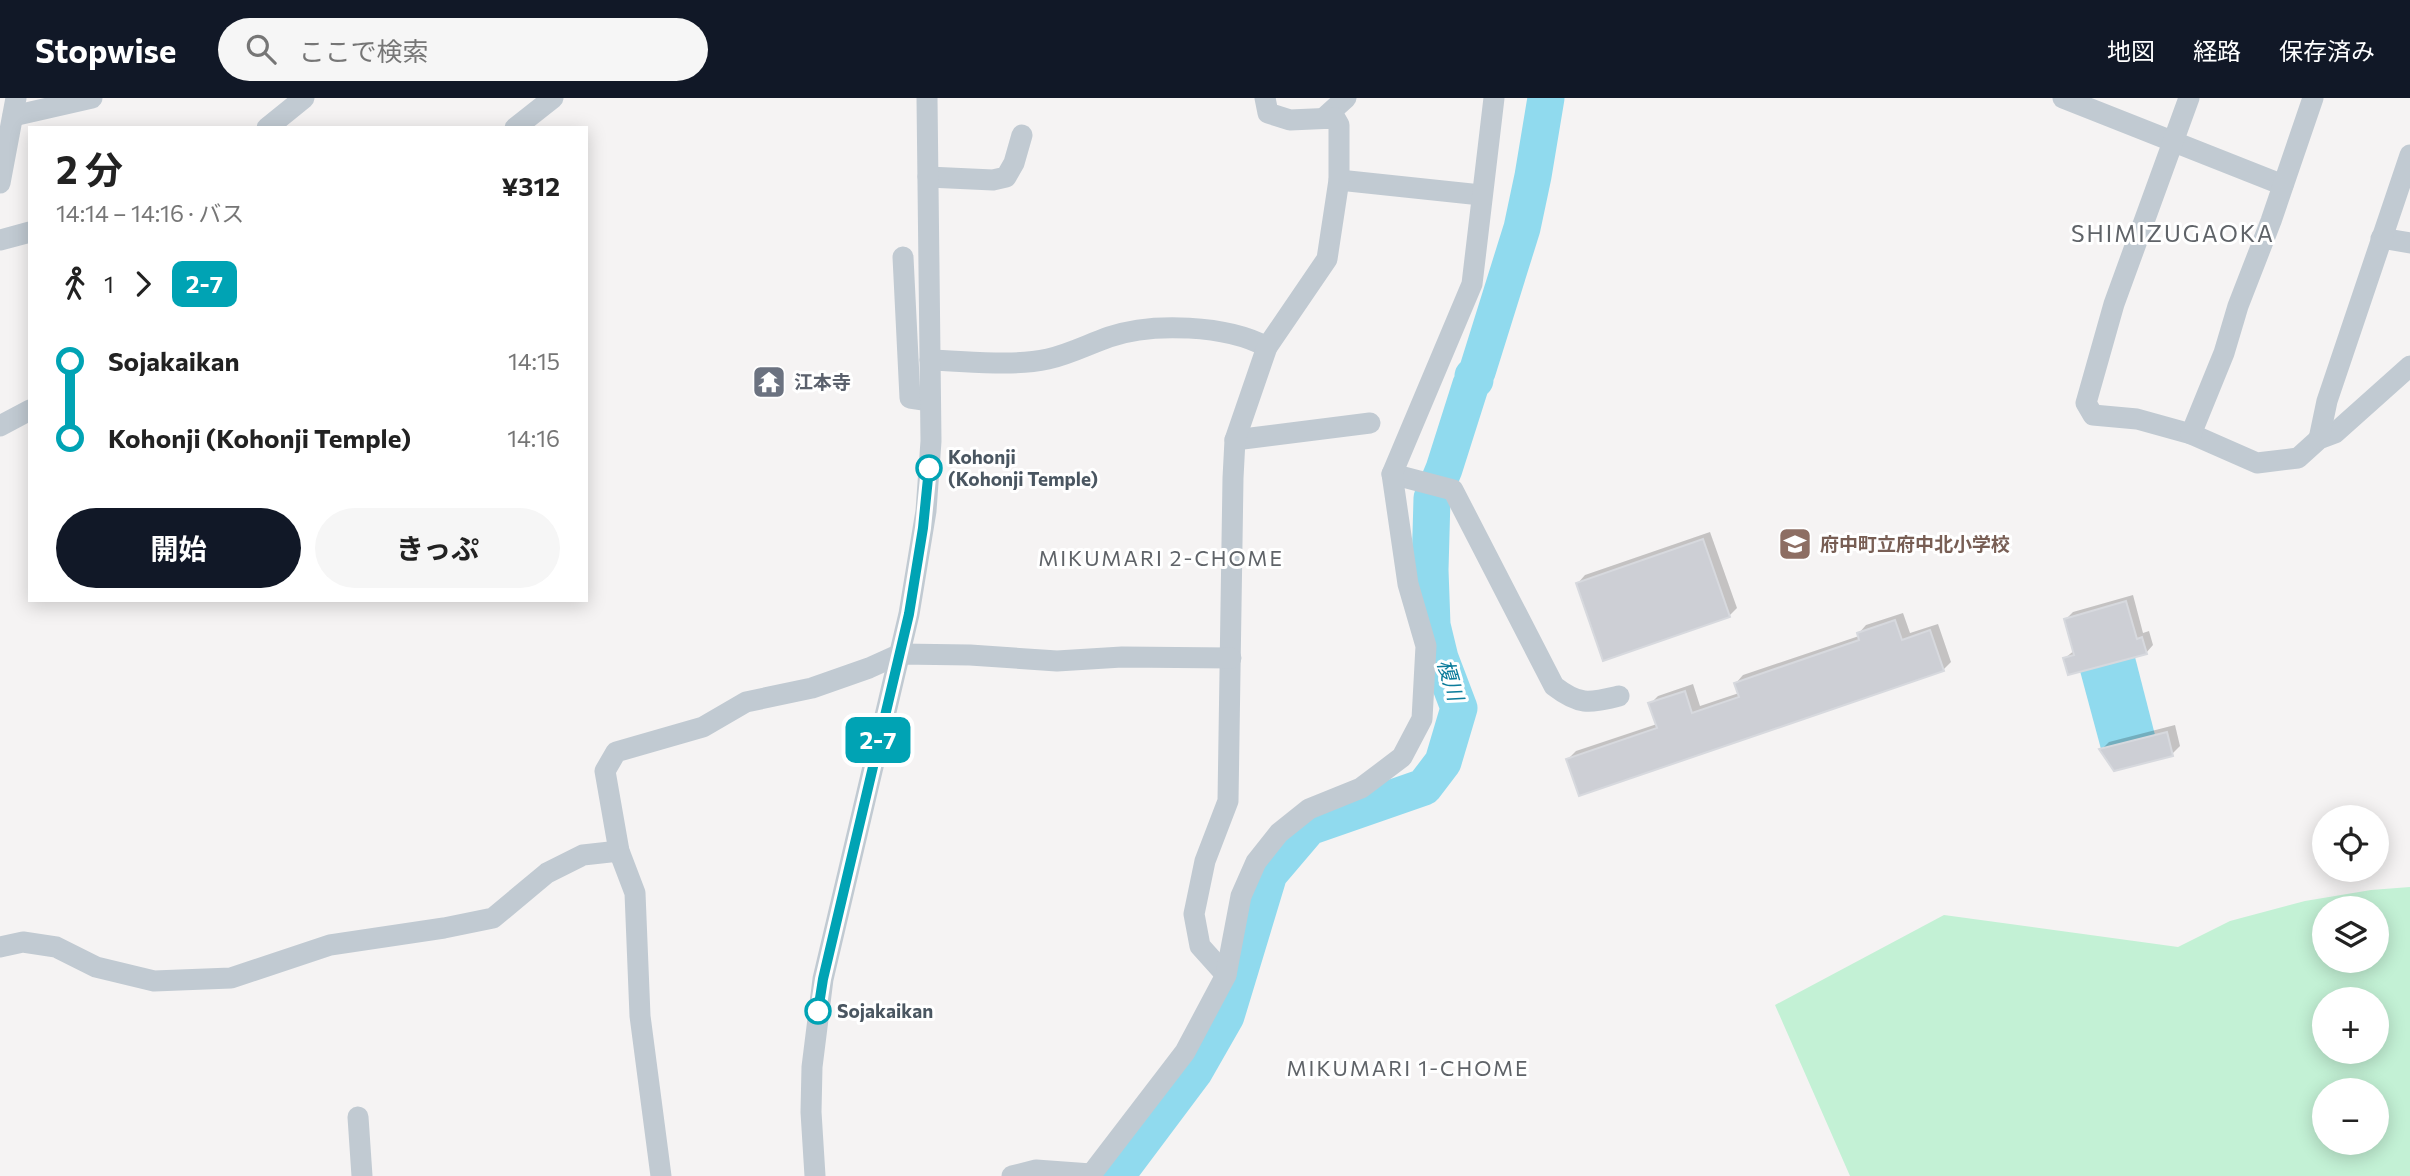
<!DOCTYPE html>
<html lang="ja">
<meta charset="utf-8">
<style>
:root{--surface:#fff;--page:#f6f6f6;--text:#222;--muted:#767676;--accent:#111827}
body{margin:0;font-family:Commissioner,"Noto Sans JP",sans-serif;background:var(--page);color:var(--text);height:100vh;display:flex;flex-direction:column;font-size:26px;white-space:nowrap}
*{box-sizing:border-box;margin:0}
p{font-size:23px;color:var(--muted)}
.icon{flex:none;width:38px;height:38px;fill:none;stroke:currentColor;stroke-width:2;stroke-linecap:round;stroke-linejoin:round}
.map{position:relative;flex:1;overflow:hidden}
.sheet{position:absolute;left:28px;top:28px;width:560px;height:476px;display:flex;flex-direction:column;background:var(--surface);border-radius:0px;box-shadow:0 4px 18px #0003}
.sheet>*{flex:none}
.badge{padding:0 14px;border-radius:10px;font-size:24px;line-height:46px}
.controls{position:absolute;left:2312px;top:707px;display:grid;gap:14px}
.controls a{display:grid;place-items:center;width:77px;height:77px;border-radius:50%;background:var(--surface);box-shadow:0 4px 18px #0003;font-size:35px}
.map>.badge{position:absolute;translate:-50% -50%;box-shadow:0 0 0 4px #fff}
.legs{display:flex;align-items:center;gap:10px;height:77px;padding:0 28px;font-size:23px}
.legs p{margin-inline-start:auto}
.head{display:flex;align-items:center;justify-content:space-between;height:119px;padding:0 28px}
h1{font-size:38px;font-weight:700;line-height:52px}
.primary-button{display:flex;gap:14px;margin-top:auto;padding:14px 28px}
.primary-button a{flex:1;height:80px;border-radius:42px;background:var(--accent);color:#fff;font-size:28px;font-weight:700;line-height:80px;text-align:center}
.primary-button a+a{background:var(--page);color:var(--text)}
ul{padding:0 28px;list-style:none}
li{display:flex;align-items:center;gap:24px;height:77px;font-size:26px}
li i{display:grid;place-items:center;width:10px;height:100%;margin:0 9px;background:currentColor}
li i::after{content:'';width:18px;height:18px;margin:-9px;border:5px solid;border-radius:50%;background:var(--surface)}
li p{margin-inline-start:auto}
li:first-child i{background:linear-gradient(#0000 50%,currentColor 0)}
li:last-child i{background:linear-gradient(currentColor 50%,#0000 0)}
header{display:flex;align-items:center;gap:42px;box-sizing:border-box;height:98px;padding:0 35px;background:var(--accent);color:#fff}
header strong{font-size:33px}
nav{display:flex;gap:38px;margin-inline-start:auto;font-size:24px}
.search{width:490px;height:63px;background:var(--page);display:flex;align-items:center;gap:18px;box-sizing:border-box;padding:0 24px;border-radius:38px;color:var(--muted);font-size:26px}
.map>svg:first-child{display:block}
.green{fill:#c3f1d5;fill-rule:evenodd}
.water{fill:#90daee}
.shadow{fill:#0003}
.lines{fill:none;stroke-linecap:round;stroke-linejoin:round}
.river{stroke:#90daee;stroke-width:37}
.building{fill:#cdcfd5;stroke:#d7d9de;stroke-width:2}
.minor{stroke:#c1cad2;stroke-width:21}
.line-1-casing{stroke:#fff;stroke-width:16}
.line-1{stroke:#00a3b4;stroke-width:10}
.stop-1-dot{fill:#fff;stroke:#00a3b4;stroke-width:3.5}
.labels{text-anchor:middle;stroke-width:6;stroke-linejoin:round;paint-order:stroke}
.worship-label{font-size:19px;font-weight:bold;fill:#5b616d;stroke:#fff;text-anchor:start}
.stop-label{font-size:19px;font-weight:bold;fill:#4a5661;stroke:#fff;text-anchor:start}
.education-label{font-size:19px;font-weight:bold;fill:#785e54;stroke:#fff;text-anchor:start}
.neighbourhood-label{font-size:21px;letter-spacing:2px;fill:#5f6368;stroke:#fff}
.water-label{font-size:21px;font-style:italic;fill:#0c7c9b;stroke:#fff}
.quarter-label{font-size:23px;letter-spacing:2px;fill:#5f6368;stroke:#fff}
</style>
<header>
<strong>Stopwise</strong>
<div class="search"><svg class="icon" aria-label="search" viewBox="0 0 24 24"><circle cx="10" cy="10" r="6"/><path d="M15 15l6 6"/></svg>ここで検索</div>
<nav><a>地図</a><a>経路</a><a>保存済み</a></nav>
</header>
<div class="map">
<svg width="2410" height="1078" viewBox="0 0 2410 1078">
<rect width="100%" height="100%" fill="#f5f3f3"/>
<path class="green" d="M2410 789V1078H1850L1775 907 1944 817 2178 849 2230 823 2305 803 2371 792ZM2324 810H2376V863H2324ZM2324 901H2376V954H2324ZM2324 992H2376V1045H2324Z"/>
<polygon class="water" points="2135,559 2155,637 2101,651 2080,573"/>
<g class="shadow">
<polygon points="1710,434 1737,510 1729,518 1578,485 1585,477"/>
<polygon points="2133,497 2143,535 2149,533 2153,547 2146,555 2065,560 2075,552 2066,521 2073,514"/>
<polygon points="1903,515 1910,535 1938,526 1951,564 1943,572 1568,661 1576,653 1657,626 1650,606 1658,598 1693,586 1700,608 1739,595 1736,585 1743,577 1859,538 1859,535 1866,527"/>
<polygon points="2175,627 2180,648 2172,656 2101,652 2109,644"/>
</g>
<g class="lines">
<polyline class="river" points="1116,1078 1194,974 1226,918 1269,776 1309,729 1424,689 1443,664 1459,610 1440,560 1432,527 1430,472 1432,400 1444,371 1471,286 1475,282 1473,278 1477,274 1522,130 1533,78 1546,0"/>
</g>
<g class="building">
<polygon points="1703,441 1730,519 1603,563 1576,485"/>
<polygon points="2126,503 2137,541 2142,539 2147,556 2068,577 2063,560 2074,557 2064,521"/>
<polygon points="1895,522 1902,542 1930,532 1944,573 1579,698 1566,661 1657,630 1648,605 1685,593 1692,615 1739,599 1734,585 1859,542 1857,535"/>
<polygon points="2167,634 2173,658 2114,673 2099,651"/>
</g>
<g class="lines">
<g class="minor">
<polyline points="2063,0 2283,87"/>
<polyline points="2189,0 2114,206 2086,305 2093,317 2137,321 2191,336 2257,365 2298,360 2319,341 2335,335 2410,268"/>
<polyline points="13,18 92,0"/>
<polyline points="1326,18 1346,0"/>
<polyline points="267,30 304,0"/>
<polyline points="515,30 553,0"/>
<polyline points="928,79 993,82 1006,79 1014,65 1022,37"/>
<polyline points="1339,82 1481,97"/>
<polyline points="0,85 16,0"/>
<polyline points="2381,140 2410,145"/>
<polyline points="0,142 30,134"/>
<polyline points="903,159 910,300 930,303"/>
<path d="M930 262C968 263 1011 269 1048 261 1070 256 1089 246 1109 239 1152 224 1227 227 1267 249"/>
<polyline points="0,328 30,312"/>
<polyline points="2191,336 2224,255 2238,208 2271,123 2313,0"/>
<polyline points="2319,341 2327,303 2410,57"/>
<polyline points="1235,342 1370,325"/>
<path d="M1392 376 1453 392 1554 588C1580 608 1589 605 1619 598"/>
<polyline points="0,849 23,844 56,849 96,869 154,883 231,880 330,847 444,830 493,820 547,775 583,757 619,753"/>
<polyline points="1226,877 1200,848 1194,816 1205,763 1228,703 1233,380 1235,342 1267,249 1327,161 1339,82 1339,27 1335,20 1290,22 1268,15 1265,0"/>
<polyline points="358,1019 362,1078"/>
<polyline points="661,1078 640,918 635,795 619,753 605,673 616,654 703,629 746,604 812,590 869,570 900,556 970,557 1057,563 1122,559 1231,560"/>
<polyline points="815,1078 811,1014 812,969 823,881 909,516 926,413 931,343 927,0"/>
<polyline points="1012,1078 1036,1072 1091,1076"/>
<polyline points="1090,1078 1185,954 1226,877 1241,798 1256,764 1279,735 1309,711 1361,690 1402,659 1422,621 1426,548 1408,486 1392,376 1472,186 1494,0"/>
</g>
</g>
<g class="lines">
<defs>
<polyline id="line-1" points="818,913 823,881 909,516 923,430 929,370"/>
</defs>
<use href="#line-1" class="line-1-casing"/>
<use href="#line-1" class="line-1"/>
</g>
<defs>
<symbol id="temple-square" viewBox="-11 -11 22 22"><rect x="-9" y="-9" width="18" height="18" rx="4" fill="#6b7280" stroke="#fff"/><path d="M0-6L5-2H3V0L6.5 2.5H4V6H1.5V3h-3V6H-4V2.5H-6.5L-3 0V-2H-5Z" fill="#fff"/></symbol>
<symbol id="school-square" viewBox="-11 -11 22 22"><rect x="-9" y="-9" width="18" height="18" rx="4" fill="#8d6e63" stroke="#fff"/><path d="M0-5L7-2L0 1L-7-2ZM-4 1L0 2.5L4 1V4Q0 6-4 4Z" fill="#fff"/></symbol>
</defs>
<g fill-rule="evenodd">
<use href="#temple-square" x="750" y="265" width="38" height="38"/>
<use href="#school-square" x="1776" y="427" width="38" height="38"/>
</g>
<g class="stop-1-dot">
<circle cx="929" cy="370" r="12"/>
<circle cx="818" cy="913" r="12"/>
</g>
<g class="labels">
<g class="worship-label">
<text x="794" y="291">江本寺</text>
</g>
<g class="stop-label">
<text x="948" y="366">Kohonji<tspan x="948" dy="22">(Kohonji Temple)</tspan></text>
<text x="837" y="920">Sojakaikan</text>
</g>
<g class="education-label">
<text x="1820" y="453">府中町立府中北小学校</text>
</g>
<g class="neighbourhood-label">
<text x="1161" y="468">MIKUMARI 2-CHOME</text>
<text x="1408" y="978">MIKUMARI 1-CHOME</text>
</g>
<g class="water-label">
<text transform="translate(1450 582) rotate(73)" y="7">榎川</text>
</g>
<g class="quarter-label">
<text x="2173" y="144">SHIMIZUGAOKA</text>
</g>
</g>
</svg>
<div class="controls">
<a><svg class="icon" aria-label="locate" viewBox="0 0 24 24"><circle cx="12" cy="12" r="6"/><path d="M12 2v4M12 18v4M2 12h4M18 12h4"/></svg></a>
<a><svg class="icon" aria-label="layers" viewBox="0 0 24 24"><path d="M12 4l9 5-9 5-9-5zM3 14l9 5 9-5"/></svg></a>
<a>+</a>
<a>−</a>
</div>
<b class="badge" style="left:878px;top:642px;background:#00a3b4;color:#fff">2-7</b>
<section class="sheet">
<div class="head"><div><h1>2 分</h1><p>14:14 – 14:16 · バス</p></div><b>¥312</b></div>
<div class="legs"><svg class="icon" aria-label="walk" viewBox="0 0 24 24"><circle cx="13" cy="4" r="2"/><path d="M13 8l-2 6 4 7M11 14l-3 7M7 12l3-4h3l4 4"/></svg>1<svg class="icon" aria-label="forward" viewBox="0 0 24 24"><path d="M9 5l7 7-7 7"/></svg><b class="badge" style="background:#00a3b4;color:#fff">2-7</b></div>
<ul>
<li><i style="color:#00a3b4"></i><b>Sojakaikan</b><p>14:15</p></li>
<li><i style="color:#00a3b4"></i><b>Kohonji (Kohonji Temple)</b><p>14:16</p></li>
</ul>
<div class="primary-button"><a>開始</a><a>きっぷ</a></div>
</section>
</div>
